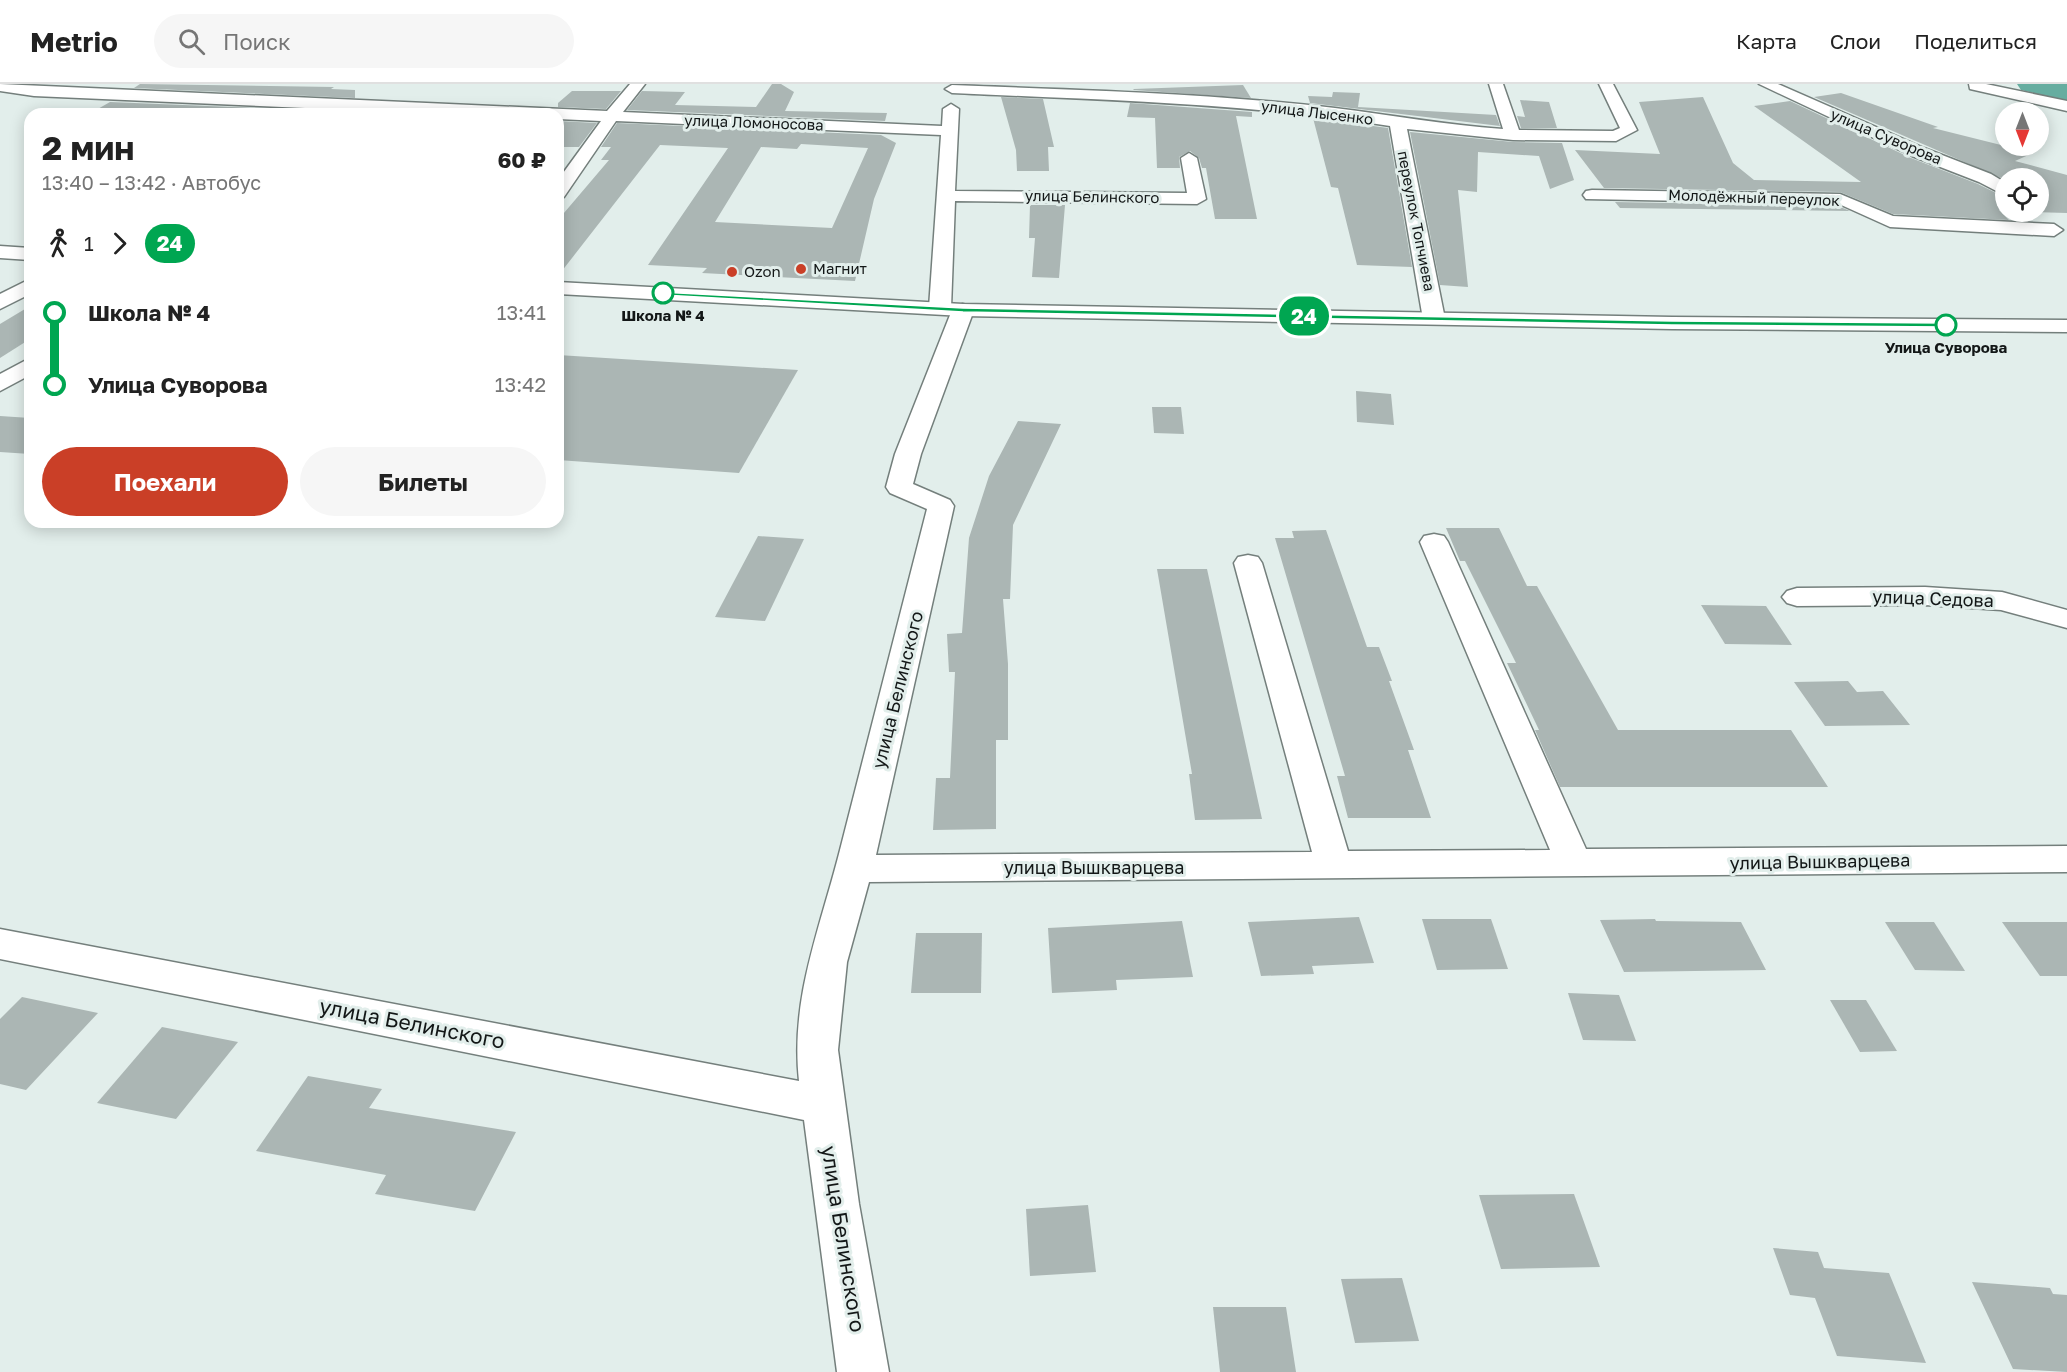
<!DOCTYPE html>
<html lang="ru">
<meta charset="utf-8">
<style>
:root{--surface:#fff;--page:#f6f6f6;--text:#222;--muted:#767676;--line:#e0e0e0;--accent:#ca3f27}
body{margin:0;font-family:"Golos Text",sans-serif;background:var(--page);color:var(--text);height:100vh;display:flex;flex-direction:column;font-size:22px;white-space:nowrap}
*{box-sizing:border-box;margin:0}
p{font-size:20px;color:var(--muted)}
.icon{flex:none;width:33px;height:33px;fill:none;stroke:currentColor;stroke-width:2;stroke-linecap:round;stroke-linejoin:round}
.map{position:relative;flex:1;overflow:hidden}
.side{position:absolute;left:24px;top:24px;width:540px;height:420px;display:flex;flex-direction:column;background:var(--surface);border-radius:18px;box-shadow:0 3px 15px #0003}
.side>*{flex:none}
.badge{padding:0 12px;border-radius:20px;font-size:21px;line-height:39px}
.needle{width:39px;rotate:180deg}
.fabs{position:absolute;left:1995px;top:18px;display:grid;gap:12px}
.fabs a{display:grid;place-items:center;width:54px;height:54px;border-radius:50%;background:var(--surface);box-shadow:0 3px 15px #0003;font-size:30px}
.map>.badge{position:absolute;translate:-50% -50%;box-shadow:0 0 0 3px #fff}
.legs{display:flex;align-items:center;gap:9px;height:66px;padding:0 18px;font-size:20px}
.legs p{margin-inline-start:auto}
.head{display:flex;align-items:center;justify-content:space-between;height:102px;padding:0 18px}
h1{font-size:33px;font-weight:700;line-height:45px}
.action{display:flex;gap:12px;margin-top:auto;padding:12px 18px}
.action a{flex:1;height:69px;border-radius:36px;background:var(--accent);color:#fff;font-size:24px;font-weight:700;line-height:69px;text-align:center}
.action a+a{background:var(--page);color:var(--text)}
ul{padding:0 18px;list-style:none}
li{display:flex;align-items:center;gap:21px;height:72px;font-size:22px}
li i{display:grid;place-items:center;width:9px;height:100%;margin:0 8px;background:currentColor}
li i::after{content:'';width:15px;height:15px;margin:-8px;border:4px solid;border-radius:50%;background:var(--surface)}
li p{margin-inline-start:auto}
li:first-child i{background:linear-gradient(#0000 50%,currentColor 0)}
li:last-child i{background:linear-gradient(currentColor 50%,#0000 0)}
header{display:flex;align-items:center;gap:36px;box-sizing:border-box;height:84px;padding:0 30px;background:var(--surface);border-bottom:2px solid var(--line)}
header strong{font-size:28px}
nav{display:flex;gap:33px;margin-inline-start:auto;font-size:21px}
.search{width:420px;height:54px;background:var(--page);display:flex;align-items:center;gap:15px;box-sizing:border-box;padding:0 21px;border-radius:33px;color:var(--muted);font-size:22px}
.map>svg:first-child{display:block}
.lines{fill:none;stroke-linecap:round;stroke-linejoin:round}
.river{fill:#66ada0;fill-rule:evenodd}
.building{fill:#abb6b4;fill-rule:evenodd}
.minor-casing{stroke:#747f7c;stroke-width:3}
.tertiary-casing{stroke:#747f7c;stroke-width:3}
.minor{fill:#fff;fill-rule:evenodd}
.tertiary{fill:#fff;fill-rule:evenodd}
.line-1{fill:#00a651;stroke:#fff;stroke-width:1.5}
.poi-dot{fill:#ca3f27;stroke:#e2eeeb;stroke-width:2}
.stop-1-dot{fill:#fff;stroke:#00a651;stroke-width:3}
.labels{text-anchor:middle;stroke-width:6;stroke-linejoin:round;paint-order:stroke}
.far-street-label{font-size:15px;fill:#131717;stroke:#e2eeeb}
.far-poi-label{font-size:15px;fill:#131717;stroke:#e2eeeb;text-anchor:start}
.far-stop-label{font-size:15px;font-weight:bold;fill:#131717;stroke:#e2eeeb}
.street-label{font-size:18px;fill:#131717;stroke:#e2eeeb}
.near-street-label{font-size:21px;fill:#131717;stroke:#e2eeeb}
</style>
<header>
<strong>Metrio</strong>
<div class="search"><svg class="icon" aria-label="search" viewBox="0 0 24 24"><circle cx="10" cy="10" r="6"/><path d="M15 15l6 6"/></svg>Поиск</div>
<nav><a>Карта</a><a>Слои</a><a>Поделиться</a></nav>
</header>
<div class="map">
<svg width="2067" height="1288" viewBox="0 0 2067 1288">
<rect width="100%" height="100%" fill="#e2eeeb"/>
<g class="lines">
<polygon class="river" points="2017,0 2067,0 2067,17 2021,6"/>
</g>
<g class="building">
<polygon points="140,0 334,3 331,5 355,6 355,14 134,4"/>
<polygon points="772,0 781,0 794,8 785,27 887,29 885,37 627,26 642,7 685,8 675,21 756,23"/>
<polygon points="1243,1 1251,14 1133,6 1134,5"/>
<polygon points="572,7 621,7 606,25 558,23 558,19"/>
<polygon points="1333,8 1360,9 1358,23 1496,31 1500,42 1310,19 1308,12 1332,13"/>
<polygon points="1841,9 1938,43 1933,44 2033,69 2015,77 2067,91 2067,129 2031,128 2038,128 2038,94 2006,96 1814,13"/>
<polygon points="1001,13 1043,15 1054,63 1048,63 1049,87 1017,87 1016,66"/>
<polygon points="1703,13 1733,79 1754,96 1861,98 1754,22 1790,17 1911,74 1978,100 2006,114 2006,126 1999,126 2009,136 1893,130 1840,108 1604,104 1575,66 1660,70 1639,18"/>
<polygon points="1520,16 1549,18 1557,44 1521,44 1517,32 1525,33"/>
<polygon points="110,18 354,28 354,30 96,26"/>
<polygon points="1130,19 1252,28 1252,33 1236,32 1257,135 1215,135 1206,84 1202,84 1199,74 1190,67 1179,73 1180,84 1157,84 1155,34 1127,33"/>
<polygon points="1313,34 1388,44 1412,183 1357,181 1338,104 1331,103"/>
<polygon points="558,37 597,39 579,63 558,63"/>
<path d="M617 39 881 51 896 59 874 115 855 197 702 189 707 184 648 181 728 64 660 61 558 192V136L609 76H601L611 63H601ZM801 60 868 64 832 144 715 138 761 63 797 65Z"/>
<polygon points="1410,48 1513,58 1562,59 1574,96 1550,105 1539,72 1478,68 1477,108 1458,106 1468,203 1440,201"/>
<polygon points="1615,118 1838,122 1850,127 1620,124"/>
<polygon points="1030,121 1065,121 1059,194 1032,193 1035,154 1029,154"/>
<polygon points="30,222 30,255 0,274 0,240"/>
<polygon points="558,271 798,286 739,389 558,376"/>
<polygon points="1356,307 1391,310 1394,341 1357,338"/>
<polygon points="1152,323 1181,323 1184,350 1154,349"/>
<polygon points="0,332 30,334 30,370 0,368"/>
<polygon points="1018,337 1061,340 1013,441 1010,515 1003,515 1008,580 1008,656 996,656 996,745 933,746 936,694 950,694 955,588 949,588 947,550 962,549 969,454 989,392"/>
<polygon points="1446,444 1499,444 1527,502 1537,502 1618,646 1791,646 1828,703 1560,703 1535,646 1539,646 1507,579 1516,579 1465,477 1460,477"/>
<polygon points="1326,446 1367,563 1379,563 1392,597 1389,597 1414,666 1408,666 1431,734 1348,734 1337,692 1345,692 1275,454 1294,454 1292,447"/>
<polygon points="758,452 804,455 765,537 715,533"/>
<polygon points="1157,485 1207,485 1262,735 1195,736 1189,690 1192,690"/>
<polygon points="1701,521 1766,522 1792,561 1725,560"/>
<polygon points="1848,597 1857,608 1883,607 1910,641 1825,642 1794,598"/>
<polygon points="1359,833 1374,879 1312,882 1314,890 1261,892 1248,838"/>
<polygon points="1422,835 1491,835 1508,885 1437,886"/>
<polygon points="1655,835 1656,837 1741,838 1766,886 1624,888 1600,836"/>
<polygon points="1182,837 1193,893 1116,896 1117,906 1052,909 1048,844"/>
<polygon points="1885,838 1934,838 1965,887 1915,886"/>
<polygon points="2002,838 2067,838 2067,892 2040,892"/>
<polygon points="916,849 982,849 981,909 911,909"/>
<polygon points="1568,909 1619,911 1636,957 1583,956"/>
<polygon points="22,913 98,929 26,1006 0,1000 0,935"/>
<polygon points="1830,916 1866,916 1897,967 1860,968"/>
<polygon points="162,943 238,958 176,1035 97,1019"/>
<polygon points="308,992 382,1005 369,1024 516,1048 475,1127 375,1110 386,1091 256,1067"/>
<polygon points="1574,1110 1600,1183 1501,1185 1479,1111"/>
<polygon points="1088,1121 1096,1188 1030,1192 1026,1125"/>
<polygon points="1773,1164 1818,1168 1824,1184 1889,1189 1926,1279 1837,1272 1815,1214 1790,1211"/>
<polygon points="1402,1194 1419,1257 1355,1259 1341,1195"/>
<polygon points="1972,1198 2050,1204 2053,1210 2067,1211 2067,1288 2013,1285"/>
<polygon points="1213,1223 1286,1223 1296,1288 1220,1288"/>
</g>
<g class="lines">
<defs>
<g id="minor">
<polygon points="0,0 607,27 630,0 645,0 623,28 942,42 943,25 951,20 959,25 955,107 1187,109 1181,74 1189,69 1197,74 1206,115 1197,120 955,117 951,224 947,228 933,228 929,224 941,51 616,37 564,113 558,114 558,96 601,37 558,35 558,30 441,30 34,12 0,7"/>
<path d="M1489 0H1503L1519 46 1613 47 1620 44 1599 0H1613L1637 46 1616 57 1513 56 1407 45 1445 235 1442 240H1426L1423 235 1390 42C1245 19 1099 16 952 9L945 5 952 1C1080 6 1208 9 1335 24 1392 31 1446 41 1503 45Z"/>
<polygon points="1759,0 1778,0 1924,64 1991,90 2006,99 2006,112 1979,98 1912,72"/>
<polygon points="1969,0 1986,0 2067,17 2067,27 1970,5"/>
<polygon points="1592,106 1840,110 1893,132 2054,140 2063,146 2054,152 1890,143 1839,120 1586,115 1583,111 1586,107"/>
<polygon points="30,195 30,210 0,225 0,210"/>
<path d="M963 220 970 222 974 226 921 370 913 400 950 416 954 422 876 771 1312 768 1234 479 1238 473 1248 471 1258 473 1262 479 1348 767 1550 766 1420 458 1424 452 1434 450 1444 452 1448 458 1586 765 2067 762V788L869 798 847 878 838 966 859 1120 889 1288H837L804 1036 0 875V845L799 997C790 914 820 845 840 766 869 652 898 539 927 425L890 409 886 403 895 370 952 226 956 222Z"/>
<polygon points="30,274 30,291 0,307 0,290"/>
<polygon points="1925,503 2002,508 2067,526 2067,544 2001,526 1925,521 1797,522 1787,519 1782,513 1787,507 1797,504"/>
</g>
<g id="tertiary">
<polygon points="0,162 30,164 30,176 0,174"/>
<polygon points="558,198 963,220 1672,233 2067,236 2067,248 1672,245 963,232 558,210"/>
</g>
</defs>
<use href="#minor" class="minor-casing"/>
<use href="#tertiary" class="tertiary-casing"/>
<use href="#minor" class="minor"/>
<use href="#tertiary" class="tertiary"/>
</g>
<polygon class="line-1" points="660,208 963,224 1672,237 1946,239 1950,241 1946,243 1672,241 963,228 663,211"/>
<g class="poi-dot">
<circle cx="801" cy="185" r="6"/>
<circle cx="732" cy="188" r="6"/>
</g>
<g class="stop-1-dot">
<circle cx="663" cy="209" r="10"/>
<circle cx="1946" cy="241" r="10"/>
</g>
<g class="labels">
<g class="far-street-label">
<text transform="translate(1317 29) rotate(7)" y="5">улица Лысенко</text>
<text transform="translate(754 39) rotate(2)" y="5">улица Ломоносова</text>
<text transform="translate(1886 53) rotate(23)" y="5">улица Суворова</text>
<text transform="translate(1092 113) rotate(1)" y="5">улица Белинского</text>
<text transform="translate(1754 114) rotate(2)" y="5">Молодёжный переулок</text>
<text transform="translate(1416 137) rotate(79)" y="5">переулок Топчиева</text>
</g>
<g class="far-poi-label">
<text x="813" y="190">Магнит</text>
<text x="744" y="193">Ozon</text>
</g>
<g class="far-stop-label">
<text x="663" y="237">Школа № 4</text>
<text x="1946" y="269">Улица Суворова</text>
</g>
<g class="street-label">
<text transform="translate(1933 515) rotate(2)" y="6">улица Седова</text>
<text transform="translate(898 606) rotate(-76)" y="6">улица Белинского</text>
<text transform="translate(1820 778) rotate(-1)" y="6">улица Вышкварцева</text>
<text x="1094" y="790">улица Вышкварцева</text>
</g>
<g class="near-street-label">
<text transform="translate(412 940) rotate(11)" y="7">улица Белинского</text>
<text transform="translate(843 1155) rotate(81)" y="7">улица Белинского</text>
</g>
</g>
</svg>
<div class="fabs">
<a><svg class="needle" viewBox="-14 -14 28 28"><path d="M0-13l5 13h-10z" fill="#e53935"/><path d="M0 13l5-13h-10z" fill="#767676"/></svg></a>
<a><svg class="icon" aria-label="locate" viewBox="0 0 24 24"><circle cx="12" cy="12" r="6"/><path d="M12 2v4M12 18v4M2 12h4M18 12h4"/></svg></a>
</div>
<b class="badge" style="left:1304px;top:232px;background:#00a651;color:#fff">24</b>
<section class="side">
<div class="head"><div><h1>2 мин</h1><p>13:40 – 13:42 · Автобус</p></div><b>60 ₽</b></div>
<div class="legs"><svg class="icon" aria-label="walk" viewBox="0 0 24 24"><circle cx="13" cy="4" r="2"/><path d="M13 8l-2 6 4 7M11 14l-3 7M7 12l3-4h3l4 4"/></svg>1<svg class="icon" aria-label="forward" viewBox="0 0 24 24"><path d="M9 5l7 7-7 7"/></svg><b class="badge" style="background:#00a651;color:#fff">24</b></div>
<ul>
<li><i style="color:#00a651"></i><b>Школа № 4</b><p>13:41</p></li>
<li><i style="color:#00a651"></i><b>Улица Суворова</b><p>13:42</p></li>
</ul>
<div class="action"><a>Поехали</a><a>Билеты</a></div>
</section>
</div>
